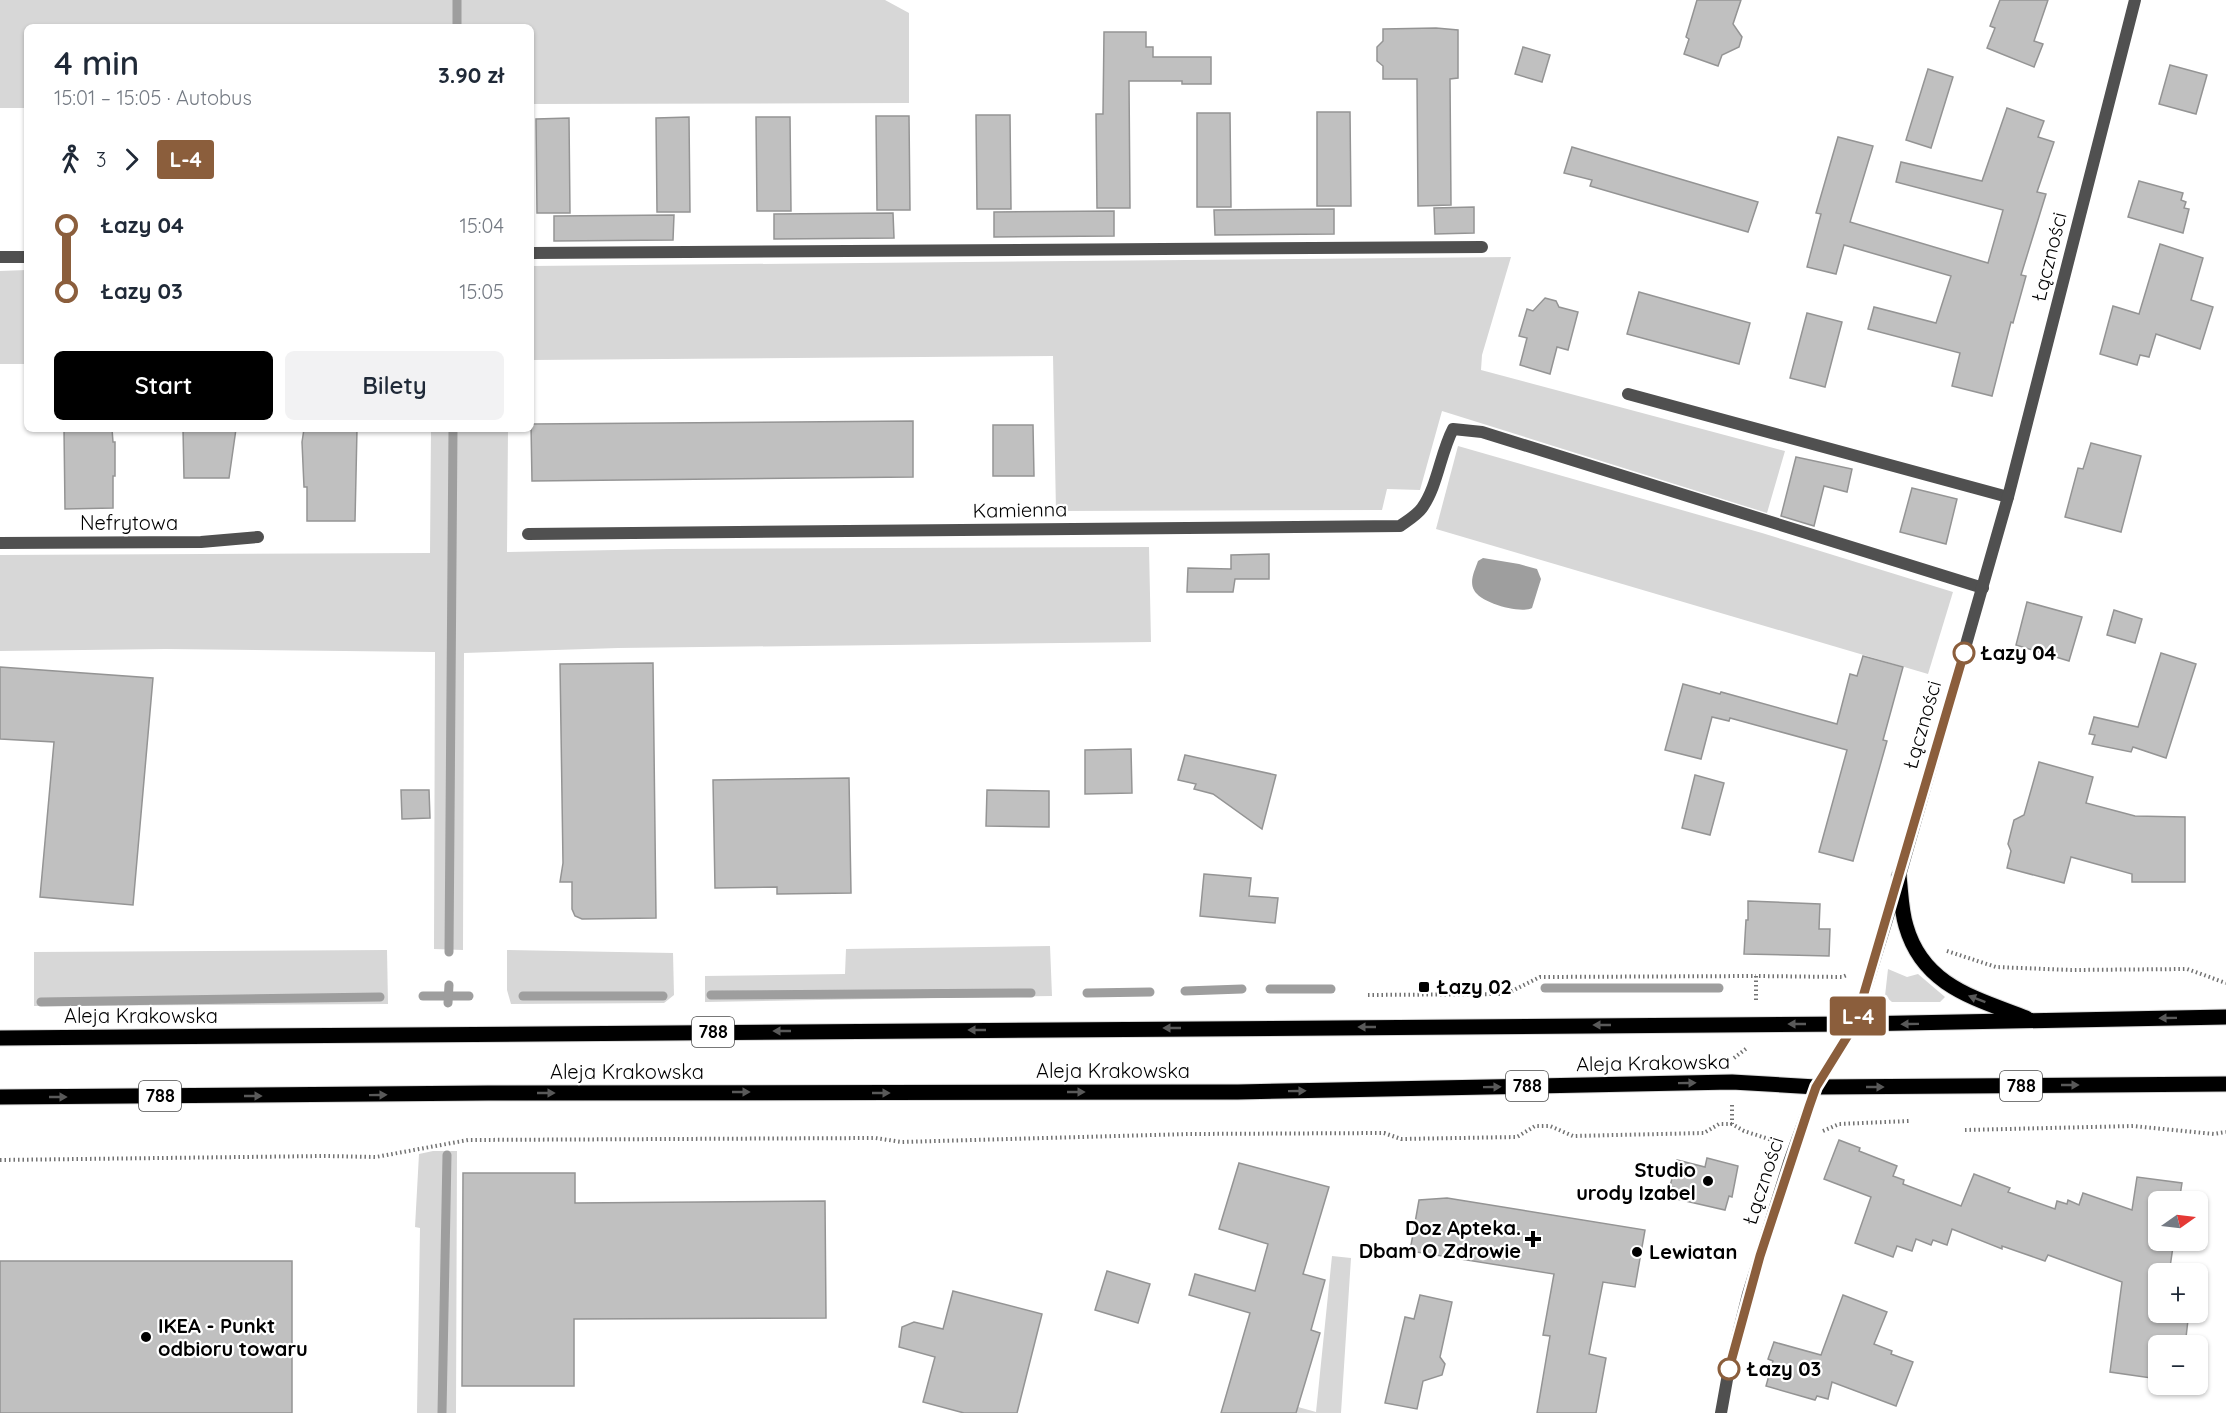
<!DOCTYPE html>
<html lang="pl">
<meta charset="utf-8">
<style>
:root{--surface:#fff;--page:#f2f2f3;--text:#1f2937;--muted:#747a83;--accent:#000}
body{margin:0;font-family:Quicksand,sans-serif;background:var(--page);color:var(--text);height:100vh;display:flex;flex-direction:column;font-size:22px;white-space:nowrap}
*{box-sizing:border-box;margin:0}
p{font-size:20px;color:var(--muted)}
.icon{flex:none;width:33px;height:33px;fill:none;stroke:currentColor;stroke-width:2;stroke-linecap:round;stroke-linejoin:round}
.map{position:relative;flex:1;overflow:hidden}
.panel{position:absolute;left:24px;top:24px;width:510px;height:408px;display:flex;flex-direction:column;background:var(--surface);border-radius:9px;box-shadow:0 2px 4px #0004}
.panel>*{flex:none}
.badge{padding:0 12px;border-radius:4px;font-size:21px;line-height:39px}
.needle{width:39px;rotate:76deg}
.fabs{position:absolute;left:2148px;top:1191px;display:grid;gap:12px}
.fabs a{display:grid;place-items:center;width:60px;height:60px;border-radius:9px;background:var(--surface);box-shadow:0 2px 4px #0004;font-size:30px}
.map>.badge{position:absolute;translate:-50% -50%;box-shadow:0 0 0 3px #fff}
.legs{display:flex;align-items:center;gap:9px;height:66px;padding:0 30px;font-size:20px}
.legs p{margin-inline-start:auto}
.summary{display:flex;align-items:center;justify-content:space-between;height:102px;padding:0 30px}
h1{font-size:33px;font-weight:600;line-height:45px}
.action{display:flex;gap:12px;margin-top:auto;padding:12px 30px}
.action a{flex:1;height:69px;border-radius:9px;background:var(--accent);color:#fff;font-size:24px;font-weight:600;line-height:69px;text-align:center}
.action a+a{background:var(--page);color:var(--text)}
ul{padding:0 30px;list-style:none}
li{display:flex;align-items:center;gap:21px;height:66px;font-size:22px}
li i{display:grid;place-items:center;width:9px;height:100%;margin:0 8px;background:currentColor}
li i::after{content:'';width:15px;height:15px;margin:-8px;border:4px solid;border-radius:50%;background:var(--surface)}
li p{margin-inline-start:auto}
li:first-child i{background:linear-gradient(#0000 50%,currentColor 0)}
li:last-child i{background:linear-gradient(currentColor 50%,#0000 0)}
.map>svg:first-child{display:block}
.green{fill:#d7d7d7}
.water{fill:#9e9e9e}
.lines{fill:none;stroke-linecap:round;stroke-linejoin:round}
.stream{stroke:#9e9e9e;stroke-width:9}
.building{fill:#c0c0c0;stroke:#949494;stroke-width:1.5}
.primary-casing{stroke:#dbdbdb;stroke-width:17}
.path{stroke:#727272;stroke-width:4;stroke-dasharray:1.5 3;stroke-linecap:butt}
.service{stroke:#505050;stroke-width:12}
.minor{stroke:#505050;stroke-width:12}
.tertiary{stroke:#505050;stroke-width:12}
.primary{stroke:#000;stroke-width:15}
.oneway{fill:#595959}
.line-1-casing{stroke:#fff;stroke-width:14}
.line-1{stroke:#8b5e3c;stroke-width:9}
.stop-1-dot{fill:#fff;stroke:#8b5e3c;stroke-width:3}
.poi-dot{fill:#000;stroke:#fff;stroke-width:2}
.labels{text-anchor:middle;stroke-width:4.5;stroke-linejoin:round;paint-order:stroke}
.shield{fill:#fff;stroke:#4c4c4c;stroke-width:1.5}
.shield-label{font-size:18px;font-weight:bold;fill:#000}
.street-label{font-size:20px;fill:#000;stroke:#fff}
.stop-label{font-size:20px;font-weight:bold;fill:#000;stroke:#fff;text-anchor:start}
.poi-label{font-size:20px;font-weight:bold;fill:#000;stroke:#fff;text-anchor:start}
</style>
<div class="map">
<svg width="2226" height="1413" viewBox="0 0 2226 1413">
<rect width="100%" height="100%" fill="#fff"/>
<g class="green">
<polygon points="0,0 885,0 909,13 909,103 531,104 531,27 27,27 27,108 0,108"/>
<polygon points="1511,257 1482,355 1481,370 1785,451 1767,513 1442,411 1420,490 1387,489 1382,510 1056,511 1053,356 531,360 531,266"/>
<polygon points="27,270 27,364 0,364 0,271"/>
<polygon points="431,429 508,429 507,552 669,549 1149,547 1151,642 618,648 464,653 463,950 434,949 435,652 166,649 0,651 0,555 430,553"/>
<polygon points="1458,446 1762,533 1953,592 1928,674 1436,529"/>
<polygon points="1050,946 1052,996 705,1002 705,976 845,974 846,949"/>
<polygon points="387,950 388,1004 34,1006 34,952"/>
<polygon points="507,950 673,953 674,995 664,1003 511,1004 507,990"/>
<polygon points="1888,969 1907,977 1918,974 1945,997 1940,1002 1892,1002 1885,996"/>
<polygon points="433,1151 457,1151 456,1413 417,1413 420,1228 415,1227 419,1154"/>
<polygon points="1332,1256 1351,1258 1341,1413 1296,1413 1298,1407 1316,1412"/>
</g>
<path class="water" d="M1483 558 1519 564 1537 569 1541 579 1532 608C1520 614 1480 603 1474 590 1469 581 1475 570 1478 561Z"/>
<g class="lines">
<g class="stream">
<polyline points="457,27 457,0"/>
<polyline points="449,952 453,429"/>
<polyline points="1545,988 1719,988"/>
<polyline points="1270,989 1331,989"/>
<polyline points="1185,991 1242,989"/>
<polyline points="1087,993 1150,992"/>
<polyline points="711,995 1031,993"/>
<polyline points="423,996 469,996"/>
<polyline points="523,996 663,996"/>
<polyline points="41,1002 380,997"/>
<polyline points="448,1003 449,985"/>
<polyline points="442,1413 447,1155"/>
</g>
</g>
<g class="building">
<polygon points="1697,0 1741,0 1733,24 1742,37 1739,47 1722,55 1718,66 1684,54 1689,39 1686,37"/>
<polygon points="2000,0 2048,0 2034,41 2043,44 2034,67 1987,48 1995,28 1990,26"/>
<polygon points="1436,28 1458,30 1458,78 1450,79 1451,205 1418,206 1417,79 1383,79 1383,66 1377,61 1377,47 1383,41 1383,29"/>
<polygon points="1104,32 1146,32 1146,47 1153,47 1153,57 1211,57 1211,84 1182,84 1182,81 1129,81 1130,208 1097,208 1096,114 1103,114"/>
<polygon points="1523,47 1550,55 1542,82 1515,74"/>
<polygon points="2170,65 2207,75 2196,114 2159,104"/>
<polygon points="1928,69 1953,77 1931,148 1906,140"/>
<polygon points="2007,108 2044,121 2038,137 2054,142 2037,192 2046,194 2021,275 2026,276 2013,323 2011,322 1992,396 1952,386 1960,353 1868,329 1874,307 1936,323 1951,276 1844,245 1836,274 1807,267 1821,214 1816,213 1838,137 1873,146 1850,222 1988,263 2003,210 1896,182 1901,162 1982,181"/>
<polygon points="1317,112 1350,112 1351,206 1317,206"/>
<polygon points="1197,113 1230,113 1231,207 1197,207"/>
<polygon points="976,115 1010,115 1011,209 977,209"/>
<polygon points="876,116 909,116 910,210 877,210"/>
<polygon points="689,117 690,212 657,212 656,118"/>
<polygon points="756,117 790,117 791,211 757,211"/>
<polygon points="569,118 570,213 537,213 536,119"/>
<polygon points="1572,147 1758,202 1748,232 1590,186 1592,180 1564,173"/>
<polygon points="2139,181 2183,193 2181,200 2186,202 2184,208 2189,209 2183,233 2128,217"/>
<polygon points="1474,207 1474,233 1435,234 1434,208"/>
<polygon points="1334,209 1334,234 1215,235 1214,210"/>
<polygon points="1114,211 1114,236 994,237 994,212"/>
<polygon points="893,213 894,238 774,239 774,214"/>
<polygon points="674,215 673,240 554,241 554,216"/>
<polygon points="2160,244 2203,258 2191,300 2213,307 2200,349 2156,334 2149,357 2140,355 2137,365 2100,354 2113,306 2139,314"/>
<polygon points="1639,292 1750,323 1739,364 1627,334"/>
<polygon points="1545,298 1556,301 1559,307 1578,312 1568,350 1557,347 1550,374 1520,365 1527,338 1519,336 1527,309 1533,311"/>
<polygon points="1807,313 1842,322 1825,387 1790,378"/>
<polygon points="913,421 913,477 532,481 531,424"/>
<polygon points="993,425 1033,425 1034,476 993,476"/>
<polygon points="64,429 112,429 113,442 115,442 115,476 113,476 113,508 65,509"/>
<polygon points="183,429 236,429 229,478 184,478"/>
<polygon points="304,429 357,429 355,521 307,521 307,487 304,487 302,442"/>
<polygon points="2091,443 2141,456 2121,532 2065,517 2078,468 2083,469"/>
<polygon points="1796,457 1852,469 1847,492 1824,486 1814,526 1781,516"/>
<polygon points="1912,488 1957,499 1946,544 1900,532"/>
<polygon points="1269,554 1269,579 1235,579 1233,592 1187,592 1188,568 1231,569 1231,555"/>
<polygon points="2027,602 2082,617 2069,661 2016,645"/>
<polygon points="2114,610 2142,619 2135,643 2107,635"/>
<polygon points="2161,653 2196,664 2166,758 2133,747 2131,752 2092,744 2095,735 2089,734 2094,717 2138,727"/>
<polygon points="1863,656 1903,667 1883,740 1887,741 1853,861 1819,852 1847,750 1730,718 1729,721 1712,717 1701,759 1665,750 1683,684 1720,694 1721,692 1837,724 1850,674 1857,676"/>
<polygon points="653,663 656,918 582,919 575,916 572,909 572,882 560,882 563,863 560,664"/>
<polygon points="0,667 153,678 133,905 40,897 54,742 0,739"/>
<polygon points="1131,749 1132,793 1085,794 1085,750"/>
<polygon points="1185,755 1276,775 1262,829 1213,794 1194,789 1196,784 1178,780"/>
<polygon points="2039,762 2093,777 2086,803 2135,816 2185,817 2185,882 2132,882 2132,874 2071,857 2064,883 2007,868 2011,851 2008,844 2014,820 2024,815"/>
<polygon points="1695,775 1724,783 1710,835 1682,828"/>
<polygon points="849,778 851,893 777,894 777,887 715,888 713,780"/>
<polygon points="401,790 429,790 430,818 402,819"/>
<polygon points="987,790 1049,791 1049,827 986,826"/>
<polygon points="1204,874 1251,878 1249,896 1278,898 1275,923 1200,916"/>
<polygon points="1748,901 1820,904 1819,929 1830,929 1829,956 1744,954 1746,920 1748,920"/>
<polygon points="1839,1140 1860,1148 1859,1151 1897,1166 1893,1176 1904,1180 1903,1184 1961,1206 1974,1174 2010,1188 2008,1192 2055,1209 2057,1201 2067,1204 2068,1200 2079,1205 2083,1193 2132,1210 2137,1177 2182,1183 2179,1202 2158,1202 2158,1240 2174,1240 2169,1274 2158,1274 2158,1312 2164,1312 2163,1317 2188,1320 2185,1346 2158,1346 2158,1379 2110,1372 2122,1282 2048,1255 2045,1261 2002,1246 2002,1249 1952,1229 1947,1245 1933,1240 1931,1245 1916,1239 1912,1251 1897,1246 1893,1257 1855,1243 1871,1197 1824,1179"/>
<polygon points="1707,1158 1738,1166 1732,1197 1729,1196 1725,1210 1672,1198 1674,1187 1670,1186 1677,1160 1705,1167"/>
<polygon points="1239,1163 1329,1187 1303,1274 1325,1280 1311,1330 1320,1333 1296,1413 1221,1413 1250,1313 1189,1295 1195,1274 1255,1291 1268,1244 1219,1229"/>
<polygon points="463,1173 575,1173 575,1203 825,1201 826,1318 574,1319 574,1386 462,1386"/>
<polygon points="1447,1198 1645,1230 1635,1287 1603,1282 1589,1354 1606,1358 1596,1413 1537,1413 1550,1336 1543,1335 1554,1274 1410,1251 1419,1200"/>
<rect x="0" y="1261" width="292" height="152"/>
<polygon points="1107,1271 1150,1284 1138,1323 1095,1310"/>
<polygon points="953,1291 1042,1314 1017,1413 964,1413 923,1402 935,1357 899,1347 902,1327 914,1322 943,1329"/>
<polygon points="1420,1295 1452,1302 1440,1357 1445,1364 1442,1375 1423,1381 1417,1409 1385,1403 1405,1317 1414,1319"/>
<polygon points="1843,1295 1887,1312 1874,1344 1892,1351 1891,1354 1913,1362 1896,1406 1832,1382 1828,1399 1817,1396 1815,1400 1766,1386 1773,1361 1768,1359 1774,1342 1821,1355"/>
</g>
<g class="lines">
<defs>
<g id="primary">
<path d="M1899 876C1901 892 1901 910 1906 926 1923 986 1975 998 2026 1018"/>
<polyline points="0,1038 1855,1024 2226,1017"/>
<polyline points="0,1097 488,1093 1238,1092 1732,1082 1816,1087 2226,1084"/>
</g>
</defs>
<use href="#primary" class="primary-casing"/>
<g class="path">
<polyline points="1947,951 1996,967 2071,970 2187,969 2226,983"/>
<polyline points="1368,995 1506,994 1540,977 1756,976"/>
<polyline points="1756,1000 1756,976 1842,977 1847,975"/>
<polyline points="1734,1058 1747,1048"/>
<polyline points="1732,1105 1732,1124 1744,1131 1775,1141"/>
<polyline points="1965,1130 2133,1126 2214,1134 2226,1132"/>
<polyline points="1823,1131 1839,1124 1909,1121"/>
<polyline points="0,1160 324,1156 376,1157 468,1140 875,1138 902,1142 1190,1134 1384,1133 1401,1139 1517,1137 1535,1126 1550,1126 1573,1136 1704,1133 1719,1124 1732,1124"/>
</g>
<polyline class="service" points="531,253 1482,247"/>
<g class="minor">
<polyline points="0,257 27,257"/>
<polyline points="1628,394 2008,497"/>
<path d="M528 534 1400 526C1407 521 1417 515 1422 508 1438 485 1440 454 1453 429L1482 432 1983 588"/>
<polyline points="0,543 201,542 258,537"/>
</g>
<polyline class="tertiary" points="1721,1413 1728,1374 1748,1294 1789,1162 1816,1087 1855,1024 1894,897 2008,497 2135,0"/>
<use href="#primary" class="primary"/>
</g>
<defs><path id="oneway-solid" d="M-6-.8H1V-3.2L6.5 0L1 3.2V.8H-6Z" transform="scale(1.5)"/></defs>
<g class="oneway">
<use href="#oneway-solid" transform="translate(1977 999) rotate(-159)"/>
<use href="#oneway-solid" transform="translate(2168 1018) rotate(179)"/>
<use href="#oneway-solid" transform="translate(1797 1024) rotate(-180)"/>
<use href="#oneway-solid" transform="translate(1910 1024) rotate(179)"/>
<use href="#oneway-solid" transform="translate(1602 1025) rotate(180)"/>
<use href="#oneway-solid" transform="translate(1367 1027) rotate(180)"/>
<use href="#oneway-solid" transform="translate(1172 1028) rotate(180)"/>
<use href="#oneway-solid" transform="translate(977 1030) rotate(180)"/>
<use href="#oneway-solid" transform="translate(782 1031) rotate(180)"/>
<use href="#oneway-solid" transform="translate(1687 1083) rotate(-1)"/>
<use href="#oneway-solid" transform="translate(2070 1085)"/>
<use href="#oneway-solid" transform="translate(1492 1087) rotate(-1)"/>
<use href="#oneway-solid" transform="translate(1875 1087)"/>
<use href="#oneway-solid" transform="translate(1297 1091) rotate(-1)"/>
<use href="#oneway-solid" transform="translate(741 1092)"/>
<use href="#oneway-solid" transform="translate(1076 1092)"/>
<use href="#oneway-solid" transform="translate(546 1093)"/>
<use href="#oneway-solid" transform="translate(881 1093)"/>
<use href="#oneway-solid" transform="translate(378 1095) rotate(-1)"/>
<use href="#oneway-solid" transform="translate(253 1096)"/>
<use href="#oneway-solid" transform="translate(58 1097)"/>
</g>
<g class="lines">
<defs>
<polyline id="line-1" points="1729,1369 1760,1256 1809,1107 1816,1087 1855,1024 1964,653"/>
</defs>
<use href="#line-1" class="line-1-casing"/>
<use href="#line-1" class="line-1"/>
</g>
<g class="stop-1-dot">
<circle cx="1964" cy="653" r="10"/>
<circle cx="1729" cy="1369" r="10"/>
</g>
<g class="poi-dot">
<rect x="1418" y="981" width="12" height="12" rx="3"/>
<circle cx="1708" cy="1181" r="6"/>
<path d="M1530 1230h6v6h6v6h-6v6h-6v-6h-6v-6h6z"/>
<circle cx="1637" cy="1252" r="6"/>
<circle cx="146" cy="1337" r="6"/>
</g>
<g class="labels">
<g class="shield">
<rect x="692" y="1017" width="42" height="30" rx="4.5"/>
<rect x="1506" y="1071" width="42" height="30" rx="4.5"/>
<rect x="2000" y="1071" width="42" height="30" rx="4.5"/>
<rect x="139" y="1081" width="42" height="30" rx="4.5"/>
</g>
<g class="shield-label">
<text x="713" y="1038">788</text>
<text x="1527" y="1092">788</text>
<text x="2021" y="1092">788</text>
<text x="160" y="1102">788</text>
</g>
<g class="street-label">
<text transform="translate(2049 257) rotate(-76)" y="7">Łączności</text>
<text transform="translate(1020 510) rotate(-1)" y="7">Kamienna</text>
<text x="129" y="530">Nefrytowa</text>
<text transform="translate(1922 725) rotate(-74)" y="7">Łączności</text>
<text x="141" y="1023">Aleja Krakowska</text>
<text transform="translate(1653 1063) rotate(-1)" y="7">Aleja Krakowska</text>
<text x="1113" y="1078">Aleja Krakowska</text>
<text x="627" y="1079">Aleja Krakowska</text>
<text transform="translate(1763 1181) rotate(-72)" y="7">Łączności</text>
</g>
<g class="stop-label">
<text x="1980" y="660">Łazy 04</text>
<text x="1746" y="1376">Łazy 03</text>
</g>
<g class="poi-label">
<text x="1436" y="994">Łazy 02</text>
<text x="1696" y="1177" text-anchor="end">Studio<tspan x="1696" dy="23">urody Izabel</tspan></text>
<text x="1521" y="1235" text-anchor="end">Doz Apteka.<tspan x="1521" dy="23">Dbam O Zdrowie</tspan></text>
<text x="1649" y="1259">Lewiatan</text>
<text x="158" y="1333">IKEA - Punkt<tspan x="158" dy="23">odbioru towaru</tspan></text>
</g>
</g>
</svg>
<div class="fabs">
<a><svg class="needle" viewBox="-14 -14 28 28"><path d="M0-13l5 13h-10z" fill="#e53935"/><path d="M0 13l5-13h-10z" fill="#747a83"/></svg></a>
<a>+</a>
<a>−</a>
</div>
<b class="badge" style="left:1858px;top:1016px;background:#8b5e3c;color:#fff">L-4</b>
<section class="panel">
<div class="summary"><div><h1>4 min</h1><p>15:01 – 15:05 · Autobus</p></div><b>3.90 zł</b></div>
<div class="legs"><svg class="icon" aria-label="walk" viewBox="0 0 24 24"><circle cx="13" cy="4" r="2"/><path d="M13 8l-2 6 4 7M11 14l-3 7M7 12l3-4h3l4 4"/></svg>3<svg class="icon" aria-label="forward" viewBox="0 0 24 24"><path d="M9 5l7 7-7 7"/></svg><b class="badge" style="background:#8b5e3c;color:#fff">L-4</b></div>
<ul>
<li><i style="color:#8b5e3c"></i><b>Łazy 04</b><p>15:04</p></li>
<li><i style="color:#8b5e3c"></i><b>Łazy 03</b><p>15:05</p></li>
</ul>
<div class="action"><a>Start</a><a>Bilety</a></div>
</section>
</div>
